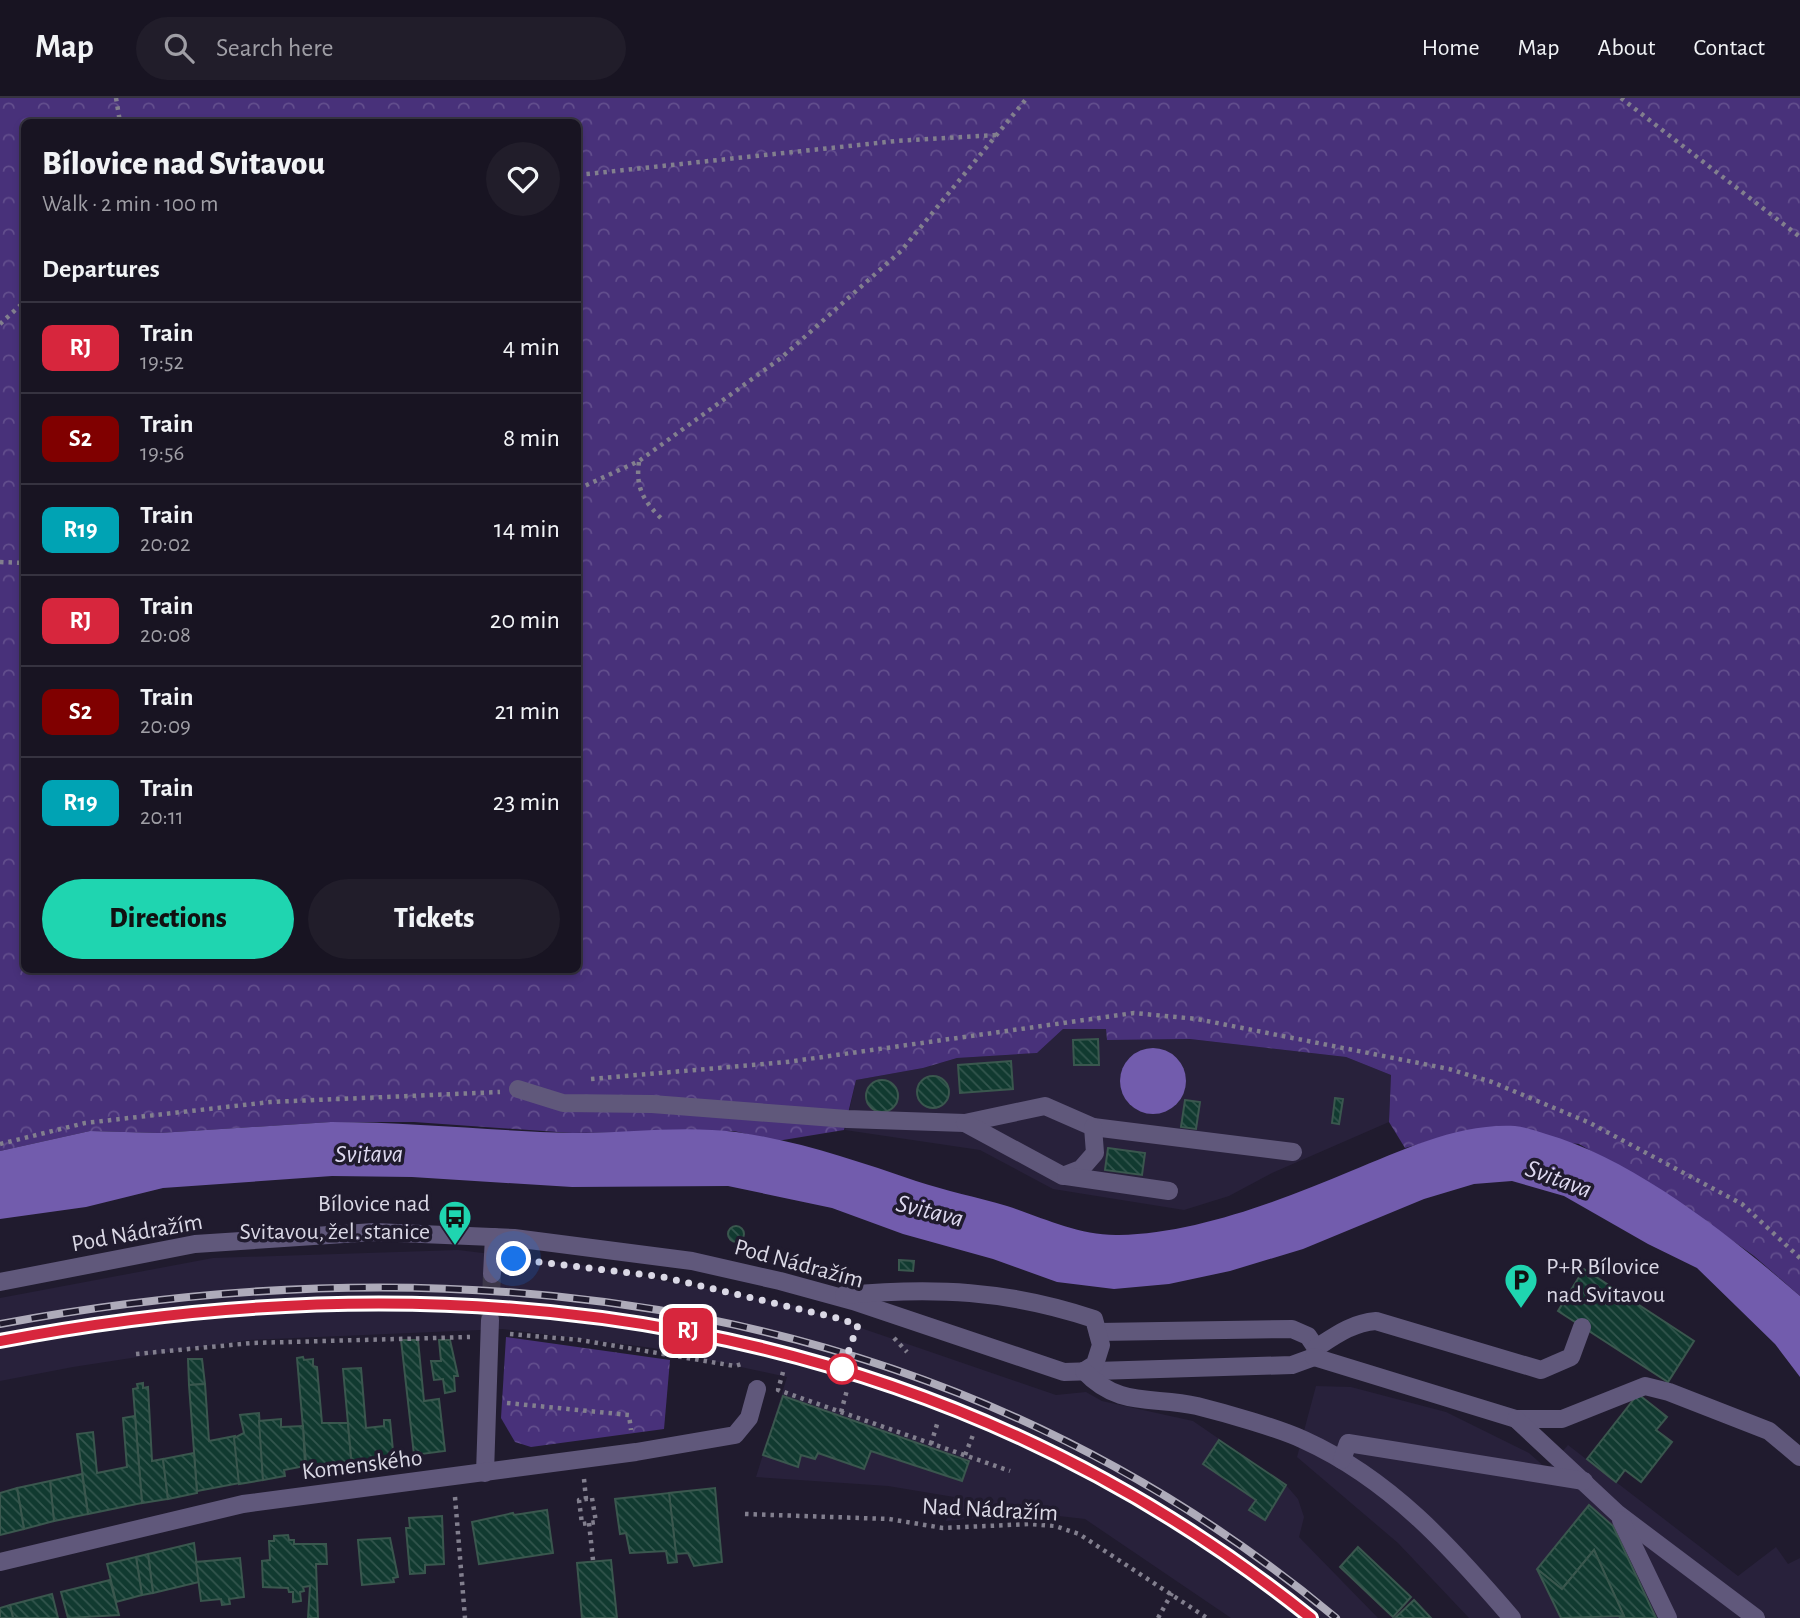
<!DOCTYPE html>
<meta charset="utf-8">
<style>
:root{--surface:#181422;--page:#211d2a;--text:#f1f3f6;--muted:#9f9ea5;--line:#363340;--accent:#1fd5b0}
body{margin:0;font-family:"Alegreya Sans",sans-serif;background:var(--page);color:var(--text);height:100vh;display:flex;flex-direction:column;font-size:26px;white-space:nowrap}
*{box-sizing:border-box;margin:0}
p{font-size:23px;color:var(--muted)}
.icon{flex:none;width:38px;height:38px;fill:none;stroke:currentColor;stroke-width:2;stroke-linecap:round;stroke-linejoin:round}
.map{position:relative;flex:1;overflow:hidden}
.details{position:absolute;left:21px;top:21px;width:560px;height:854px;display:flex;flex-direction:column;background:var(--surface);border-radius:10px;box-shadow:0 4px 10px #0003,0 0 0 2px var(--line)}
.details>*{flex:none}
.badge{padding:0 14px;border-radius:10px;font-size:24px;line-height:46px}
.you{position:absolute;width:35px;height:35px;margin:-18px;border:5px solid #fff;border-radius:50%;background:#1a73e8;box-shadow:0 0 0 10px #1a73e833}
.map>.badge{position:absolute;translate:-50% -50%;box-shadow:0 0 0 4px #fff}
h2{padding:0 21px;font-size:26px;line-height:63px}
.round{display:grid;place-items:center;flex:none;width:74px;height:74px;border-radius:37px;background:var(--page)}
.summary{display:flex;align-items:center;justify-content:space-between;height:119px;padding:0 21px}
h1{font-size:33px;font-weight:800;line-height:52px}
.cta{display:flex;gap:14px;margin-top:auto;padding:14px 21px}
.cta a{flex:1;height:80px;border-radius:42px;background:var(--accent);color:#111;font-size:28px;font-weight:800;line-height:80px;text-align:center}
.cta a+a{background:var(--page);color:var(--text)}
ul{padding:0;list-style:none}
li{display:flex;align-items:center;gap:21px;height:91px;padding:0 21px;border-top:2px solid var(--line)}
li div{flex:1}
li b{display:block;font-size:26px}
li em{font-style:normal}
li .badge{min-width:77px;font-weight:700;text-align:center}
header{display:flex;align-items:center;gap:42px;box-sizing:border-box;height:98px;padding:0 35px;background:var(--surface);border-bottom:2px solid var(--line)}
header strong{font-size:33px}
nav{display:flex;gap:38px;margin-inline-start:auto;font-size:24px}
.search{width:490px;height:63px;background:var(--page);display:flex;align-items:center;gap:18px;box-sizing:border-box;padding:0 24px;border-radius:38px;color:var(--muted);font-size:26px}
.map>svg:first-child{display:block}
.built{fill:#28213b}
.forest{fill:url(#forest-crowns);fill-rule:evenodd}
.water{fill:#725cad}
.building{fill:url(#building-back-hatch);stroke:#3a574e;stroke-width:2}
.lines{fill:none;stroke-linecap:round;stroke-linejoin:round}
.minor-tunnel{stroke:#3c3749;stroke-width:18;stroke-dasharray:18 9;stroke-linecap:butt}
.path{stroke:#827f8e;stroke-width:4.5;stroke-dasharray:3.5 5;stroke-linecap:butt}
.minor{stroke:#60587b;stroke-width:18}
.rail-casing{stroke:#aeabba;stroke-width:8}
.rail{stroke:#201b2e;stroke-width:5;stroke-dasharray:16;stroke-linecap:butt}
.line-casing{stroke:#fff;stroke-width:16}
.line{stroke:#d7263d;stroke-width:10}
.walk{stroke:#dad8e5;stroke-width:7;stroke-dasharray:0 12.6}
.stop-dot{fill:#fff;stroke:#d7263d;stroke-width:3.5}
.labels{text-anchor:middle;stroke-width:7;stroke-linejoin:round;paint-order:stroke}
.poi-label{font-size:24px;fill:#dad8e5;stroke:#201b2e;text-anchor:end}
.street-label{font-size:24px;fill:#dad8e5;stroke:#201b2e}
.water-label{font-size:26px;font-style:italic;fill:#ded9f0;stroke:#201b2e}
</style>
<header>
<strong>Map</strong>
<div class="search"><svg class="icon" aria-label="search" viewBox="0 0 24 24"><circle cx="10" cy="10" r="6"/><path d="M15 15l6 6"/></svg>Search here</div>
<nav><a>Home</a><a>Map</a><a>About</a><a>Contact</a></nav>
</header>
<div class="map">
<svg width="1800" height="1520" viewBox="0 0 1800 1520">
<defs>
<pattern id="forest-crowns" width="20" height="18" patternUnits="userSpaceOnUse" patternTransform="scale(1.75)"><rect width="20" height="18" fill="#48317a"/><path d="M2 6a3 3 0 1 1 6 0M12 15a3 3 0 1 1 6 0" fill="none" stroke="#624e8d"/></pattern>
<pattern id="building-back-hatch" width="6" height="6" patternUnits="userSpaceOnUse" patternTransform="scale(1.75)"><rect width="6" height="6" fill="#113a30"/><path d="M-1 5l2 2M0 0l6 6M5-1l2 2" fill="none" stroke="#33564e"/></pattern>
</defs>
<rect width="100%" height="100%" fill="#201b2e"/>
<g class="built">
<polygon points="1063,931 1107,931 1108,942 1190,941 1346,959 1391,977 1389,1024 1272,1075 1229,1098 1184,1112 1053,1091 980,1052 845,1032 856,982 923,970 957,960 1037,955"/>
<polygon points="458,1152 581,1167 797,1208 1056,1297 1086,1294 1102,1303 1193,1323 1286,1387 1298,1401 1304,1419 1299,1439 1378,1520 1231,1520 1085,1421 1032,1415 946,1423 954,1399 888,1388 756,1379 787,1279 653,1250 503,1231 248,1242 73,1269 0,1283 0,1200 213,1160"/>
<polygon points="1316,1288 1351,1289 1446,1314 1529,1355 1547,1371 1568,1347 1738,1478 1776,1449 1788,1466 1800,1460 1800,1520 1469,1520 1398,1445 1297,1359"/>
</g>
<g class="forest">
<path d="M0 0H1800V1198L1754 1158 1676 1102 1579 1046 1464 1033 1405 1050 1389 1024 1391 977 1346 959 1190 941 1107 942 1106 931H1063L1037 955 957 960 923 970 856 982 844 1032 777 1043 734 1033 572 1035 414 1024H331L159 1035 90 1033 0 1053ZM24 24H578V872H24Z"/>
<polygon points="506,1239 670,1262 664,1331 531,1349 515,1344 501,1320"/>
</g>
<g class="water">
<circle cx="1153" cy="983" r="33"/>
<path d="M331 1024C412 1024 492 1033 572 1035 625 1035 685 1027 736 1034 799 1043 857 1063 916 1083 946 1093 977 1099 1007 1108 1044 1120 1079 1138 1119 1137 1195 1136 1282 1102 1351 1073 1403 1052 1458 1025 1515 1028 1525 1029 1536 1033 1546 1036 1634 1061 1731 1138 1800 1198V1279L1775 1246 1697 1170 1648 1146 1564 1098 1512 1083 1474 1086 1424 1101 1303 1151 1230 1173 1169 1186 1114 1191 1057 1184 993 1161 903 1136 832 1110 728 1088 572 1089 412 1079 332 1078 163 1090 86 1109 0 1121V1053L90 1033 159 1035Z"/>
</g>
<g class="building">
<polygon points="1098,941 1099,967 1074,967 1073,942"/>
<polygon points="1011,963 1013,991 960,995 958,967"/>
<circle cx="933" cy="994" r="16"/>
<circle cx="882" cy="998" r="16"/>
<polygon points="1335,1000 1343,1001 1339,1026 1332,1025"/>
<polygon points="1185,1002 1200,1004 1196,1031 1181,1029"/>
<polygon points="1108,1050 1145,1055 1142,1077 1105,1072"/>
<circle cx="736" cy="1136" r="8"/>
<polygon points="899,1162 914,1163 913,1173 899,1172"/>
<polygon points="1584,1171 1694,1243 1668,1284 1558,1213"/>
<polygon points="401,1242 418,1242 424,1303 439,1301 445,1353 414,1357"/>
<polygon points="439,1242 450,1242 458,1278 454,1278 455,1293 445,1295 443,1281 434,1282 431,1263 441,1263"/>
<polygon points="303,1259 304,1262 313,1261 313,1268 317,1269 322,1325 348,1325 352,1370 307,1376 297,1260"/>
<polygon points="188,1261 202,1261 205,1286 189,1287"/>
<polygon points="361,1270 366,1330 384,1328 384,1322 390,1322 394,1363 352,1369 343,1271"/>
<polygon points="143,1285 143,1290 148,1289 152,1363 163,1361 168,1401 142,1405 133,1291 138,1290 137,1286"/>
<polygon points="205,1286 209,1343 235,1338 240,1385 197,1393 189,1287"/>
<polygon points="1638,1296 1667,1319 1656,1332 1672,1344 1641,1384 1625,1372 1616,1384 1587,1361"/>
<polygon points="783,1298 969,1363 962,1383 871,1353 864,1371 818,1355 815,1361 801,1357 798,1369 763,1357"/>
<polygon points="259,1315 263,1382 239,1386 234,1340 244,1335 240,1317"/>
<polygon points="135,1318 142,1405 88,1416 77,1336 93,1334 97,1375 127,1369 123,1320"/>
<polygon points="281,1321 281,1329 303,1328 305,1368 284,1372 285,1378 263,1382 259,1323"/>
<polygon points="1219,1342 1286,1387 1265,1422 1249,1412 1256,1402 1203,1366"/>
<polygon points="194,1355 197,1395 168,1401 163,1361"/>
<polygon points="82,1376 88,1416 54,1423 50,1383"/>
<polygon points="50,1383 54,1423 24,1431 17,1390"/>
<polygon points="17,1390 24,1431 0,1437 0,1395"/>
<polygon points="715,1390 722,1464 694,1468 688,1455 676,1456 669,1395"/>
<polygon points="669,1395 677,1464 668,1465 666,1453 630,1455 626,1435 620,1436 615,1401"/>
<polygon points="1589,1407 1613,1428 1656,1520 1619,1520 1624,1518 1594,1452 1562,1491 1537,1471"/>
<polygon points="547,1412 553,1455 479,1466 472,1424 513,1415 514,1417"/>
<polygon points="442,1418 444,1466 425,1467 425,1475 410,1476 406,1430 410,1430 409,1420"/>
<polygon points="288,1437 289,1442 294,1442 294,1446 326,1446 327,1466 316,1466 318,1520 308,1520 310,1488 303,1489 304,1493 300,1494 301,1503 293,1504 293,1494 289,1494 288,1490 263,1489 262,1463 270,1462 269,1443 274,1443 274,1438"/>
<polygon points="390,1440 398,1479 393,1480 394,1484 362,1487 358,1442"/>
<polygon points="194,1445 199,1484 153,1495 148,1456"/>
<polygon points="1358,1449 1411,1499 1393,1519 1340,1469"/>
<polygon points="1594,1452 1624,1518 1561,1520 1537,1471 1562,1491"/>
<polygon points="148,1456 153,1495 142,1497 136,1459"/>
<polygon points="136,1459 142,1497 116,1504 107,1466"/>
<polygon points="240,1460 244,1499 229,1501 230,1506 222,1507 221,1501 201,1503 196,1464"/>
<polygon points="611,1462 617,1520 582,1520 577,1465"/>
<polygon points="110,1482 119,1517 68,1520 61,1494"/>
<polygon points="52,1496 58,1520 13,1520 10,1507"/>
<polygon points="1414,1502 1431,1520 1395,1520"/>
<polygon points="10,1507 13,1520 0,1520 0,1510"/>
</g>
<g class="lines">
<polyline class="minor-tunnel" points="490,1222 492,1176"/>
<g class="path">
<polyline points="116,0 120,24"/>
<polyline points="1621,0 1800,139"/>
<polyline points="578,77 896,43 998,37"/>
<polyline points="0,226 24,204"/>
<path d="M639 364C635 391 645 405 664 423"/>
<polyline points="578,391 639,363 781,260 901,153 1027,0"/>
<polyline points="0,464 24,465"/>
<polyline points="591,981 787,964 1134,915 1197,921 1449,971 1492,984 1590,1025 1742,1106 1800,1160"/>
<polyline points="0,1046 85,1025 270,1004 500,994"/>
<polyline points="510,1236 580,1242 735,1268 745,1265"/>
<polyline points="894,1240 907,1254"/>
<polyline points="136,1256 252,1245 470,1239"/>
<polyline points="783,1274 778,1292 1010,1373"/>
<polyline points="507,1305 629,1317 631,1332"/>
<polyline points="841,1314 847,1292"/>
<polyline points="931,1346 938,1323"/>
<polyline points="965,1357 973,1337"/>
<polyline points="584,1381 586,1401"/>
<polyline points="455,1399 465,1520"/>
<polygon points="592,1400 596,1424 582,1426 579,1402"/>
<polyline points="745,1416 889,1421 943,1430 1030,1426 1055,1428 1079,1436 1207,1520"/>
<polyline points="589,1425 593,1462"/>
<polyline points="1158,1520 1172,1495"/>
</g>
<g class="minor">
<polyline points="518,991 563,1005 652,1006 847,1021 965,1025 1045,1008 1093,1029 1293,1054"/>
<polyline points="965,1025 1063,1078 1081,1071 1095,1055 1093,1029"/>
<polyline points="1066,1078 1169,1093"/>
<polyline points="492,1176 494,1139"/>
<polyline points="0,1184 195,1146 374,1134 514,1140 692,1163 780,1183 853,1203 1064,1274 1292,1267 1314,1259 1316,1250 1308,1238 1292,1231 1098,1234"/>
<path d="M844 1197C934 1189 1007 1192 1094 1221L1101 1247 1095 1266 1084 1273"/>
<path d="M1316 1250C1336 1237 1352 1225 1376 1223L1541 1272 1571 1259 1582 1229"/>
<polyline points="1314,1259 1516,1321 1562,1321 1645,1288 1669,1294 1769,1333 1800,1359"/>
<path d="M1084 1273C1119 1310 1152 1298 1197 1308 1225 1315 1278 1330 1304 1342 1390 1381 1451 1449 1512 1520"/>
<polyline points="1516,1321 1618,1416 1756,1520"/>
<polyline points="1342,1362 1348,1345 1584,1383"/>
<polyline points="485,1375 490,1222"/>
<polyline points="1621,1422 1668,1520"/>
<polyline points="0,1464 243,1406 636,1354 735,1337 749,1320 757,1291"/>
</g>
<defs>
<g id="rail">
<path d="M0 1226C479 1137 953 1202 1336 1520"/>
<path d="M0 1243C466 1153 933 1217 1311 1520"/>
</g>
</defs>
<use href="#rail" class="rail-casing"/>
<use href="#rail" class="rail"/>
</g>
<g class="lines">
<defs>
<path id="line" d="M0 1243C466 1154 933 1216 1311 1520"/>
</defs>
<use href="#line" class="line-casing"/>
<use href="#line" class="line"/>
<polyline class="walk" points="514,1161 663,1179 837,1220 858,1227 842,1271"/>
</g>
<defs>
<symbol id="bus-pin" viewBox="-11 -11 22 30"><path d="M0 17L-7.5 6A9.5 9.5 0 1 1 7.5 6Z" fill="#1fd5b0" stroke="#201b2e"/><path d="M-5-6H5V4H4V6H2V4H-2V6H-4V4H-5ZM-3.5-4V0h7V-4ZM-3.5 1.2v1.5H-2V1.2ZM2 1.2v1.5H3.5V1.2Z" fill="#111"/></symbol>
<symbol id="parking-pin" viewBox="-11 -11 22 30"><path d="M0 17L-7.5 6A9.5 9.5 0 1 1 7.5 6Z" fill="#1fd5b0" stroke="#201b2e"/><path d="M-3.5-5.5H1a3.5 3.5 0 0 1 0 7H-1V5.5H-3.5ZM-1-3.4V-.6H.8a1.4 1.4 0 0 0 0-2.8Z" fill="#111"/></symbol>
</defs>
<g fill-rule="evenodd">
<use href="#bus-pin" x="436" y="1100" width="38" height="52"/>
<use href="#parking-pin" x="1502" y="1163" width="38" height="52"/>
</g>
<circle class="stop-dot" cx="842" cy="1271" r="14"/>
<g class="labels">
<g class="poi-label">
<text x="430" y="1113">Bílovice nad<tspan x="430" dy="28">Svitavou, žel. stanice</tspan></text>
<text x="1546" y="1176" text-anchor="start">P+R Bílovice<tspan x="1546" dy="28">nad Svitavou</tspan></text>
</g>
<g class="street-label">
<text transform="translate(137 1134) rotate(-10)" y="8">Pod Nádražím</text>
<text transform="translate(799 1165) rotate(15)" y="8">Pod Nádražím</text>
<text transform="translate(362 1366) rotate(-7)" y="8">Komenského</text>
<text transform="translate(990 1411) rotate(3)" y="8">Nad Nádražím</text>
</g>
<g class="water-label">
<text x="369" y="1064">Svitava</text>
<text transform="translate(1559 1080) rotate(20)" y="9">Svitava</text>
<text transform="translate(930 1112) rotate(14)" y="9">Svitava</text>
</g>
</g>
</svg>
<div class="you" style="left:514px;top:1161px"></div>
<b class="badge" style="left:688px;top:1233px;background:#d7263d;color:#fff">RJ</b>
<section class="details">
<div class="summary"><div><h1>Bílovice nad Svitavou</h1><p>Walk · 2 min · 100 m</p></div><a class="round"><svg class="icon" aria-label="heart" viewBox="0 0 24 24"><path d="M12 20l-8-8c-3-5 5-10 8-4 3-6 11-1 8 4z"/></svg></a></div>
<h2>Departures</h2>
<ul>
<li><span class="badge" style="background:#d7263d;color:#fff">RJ</span><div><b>Train</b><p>19:52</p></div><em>4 min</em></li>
<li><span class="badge" style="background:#800000;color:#fff">S2</span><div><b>Train</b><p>19:56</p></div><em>8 min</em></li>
<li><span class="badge" style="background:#00a3b4;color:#fff">R19</span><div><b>Train</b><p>20:02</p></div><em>14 min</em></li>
<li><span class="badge" style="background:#d7263d;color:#fff">RJ</span><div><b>Train</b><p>20:08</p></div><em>20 min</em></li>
<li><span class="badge" style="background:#800000;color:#fff">S2</span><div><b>Train</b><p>20:09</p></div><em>21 min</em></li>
<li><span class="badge" style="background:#00a3b4;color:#fff">R19</span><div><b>Train</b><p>20:11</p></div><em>23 min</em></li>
</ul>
<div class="cta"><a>Directions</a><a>Tickets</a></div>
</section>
</div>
